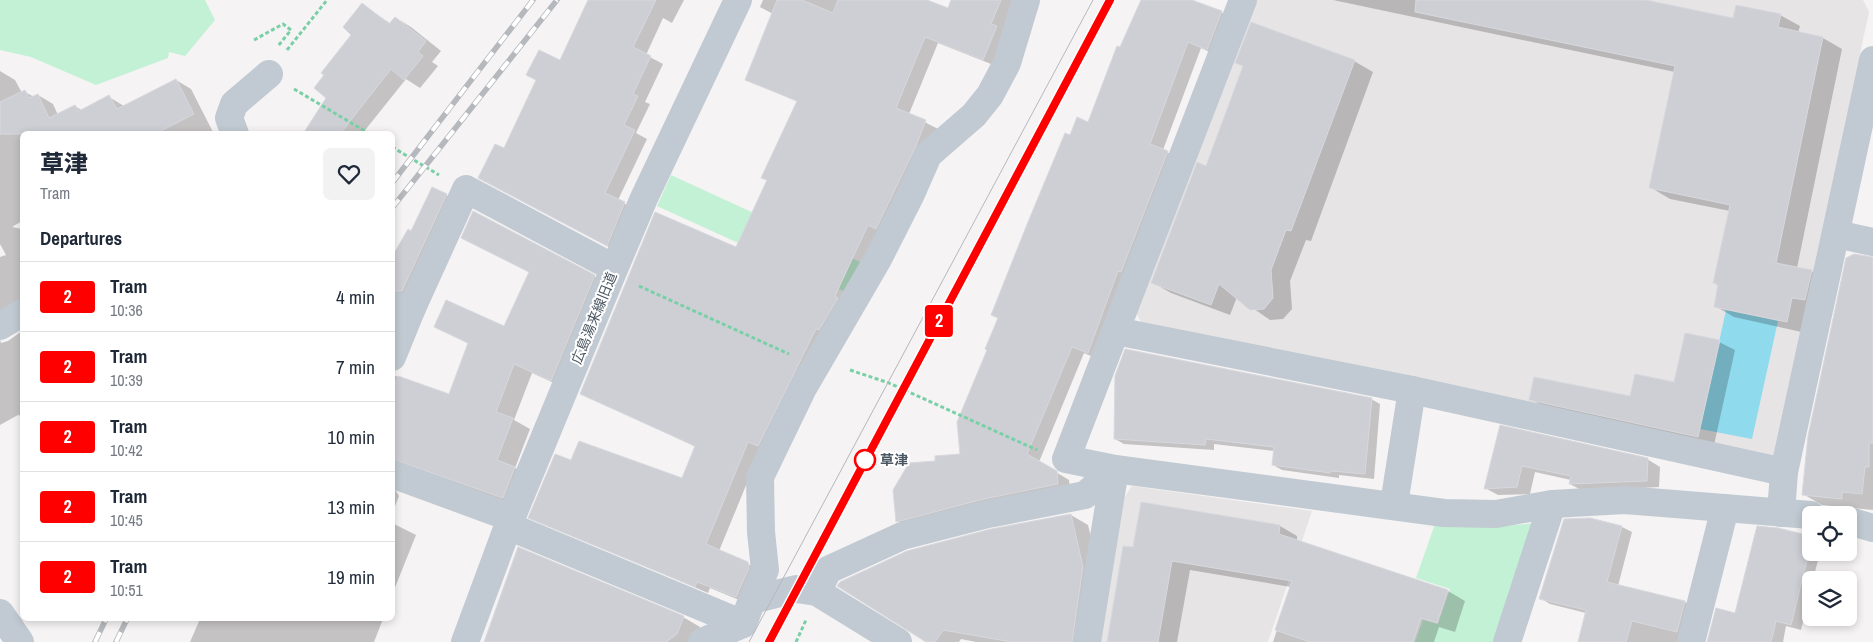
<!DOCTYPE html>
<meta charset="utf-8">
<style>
:root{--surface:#fff;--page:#f2f2f3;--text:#1f2937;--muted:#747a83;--line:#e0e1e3}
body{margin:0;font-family:"Archivo Narrow","Noto Sans JP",sans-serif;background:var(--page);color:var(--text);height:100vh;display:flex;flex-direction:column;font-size:19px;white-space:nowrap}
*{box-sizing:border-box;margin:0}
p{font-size:16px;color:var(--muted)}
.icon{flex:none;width:28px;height:28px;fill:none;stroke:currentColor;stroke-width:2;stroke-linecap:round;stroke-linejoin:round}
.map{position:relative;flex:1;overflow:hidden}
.sheet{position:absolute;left:20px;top:131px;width:375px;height:490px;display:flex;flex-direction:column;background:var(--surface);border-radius:8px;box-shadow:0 2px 8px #0003}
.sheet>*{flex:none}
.badge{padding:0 10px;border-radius:4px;font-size:18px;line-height:32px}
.controls{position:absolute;left:1802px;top:506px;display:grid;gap:10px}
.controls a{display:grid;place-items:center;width:55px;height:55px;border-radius:8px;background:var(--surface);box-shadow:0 2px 8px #0003;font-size:25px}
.map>.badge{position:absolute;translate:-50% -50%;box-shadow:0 0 0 2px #fff}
h2{padding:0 20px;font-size:19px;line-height:45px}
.round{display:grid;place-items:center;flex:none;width:52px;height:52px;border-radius:8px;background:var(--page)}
.headline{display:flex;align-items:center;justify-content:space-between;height:85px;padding:0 20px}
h1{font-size:24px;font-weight:800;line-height:38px}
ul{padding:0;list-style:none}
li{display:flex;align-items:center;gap:15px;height:70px;padding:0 20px;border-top:1px solid var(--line)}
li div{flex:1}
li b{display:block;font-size:19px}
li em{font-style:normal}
li .badge{min-width:55px;font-weight:700;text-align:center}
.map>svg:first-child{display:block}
.education{fill:#e6e4e5}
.green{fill:#c3f1d5}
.water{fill:#90daee}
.shadow{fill:#0003}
.building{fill:#cdcfd5;stroke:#d7d9de}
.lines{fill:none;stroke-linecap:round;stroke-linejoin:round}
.path{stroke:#7ad0a6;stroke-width:3;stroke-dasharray:4 2.5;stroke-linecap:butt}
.minor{stroke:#c1cad2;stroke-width:28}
.tram{stroke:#b5b8bd;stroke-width:1}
.rail-casing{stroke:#b5b8bd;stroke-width:5.5}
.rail{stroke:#fff;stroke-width:4;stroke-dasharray:11;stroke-linecap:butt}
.line-casing{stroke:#fff;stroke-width:11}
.line{stroke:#f00;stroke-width:8}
.stop-dot{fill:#fff;stroke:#f00;stroke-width:2.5}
.labels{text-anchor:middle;stroke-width:4;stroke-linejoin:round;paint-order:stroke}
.street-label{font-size:14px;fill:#4a5661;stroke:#fff}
.stop-label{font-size:14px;font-weight:bold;fill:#4a5661;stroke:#fff;text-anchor:start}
</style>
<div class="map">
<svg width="1873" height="642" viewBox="0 0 1873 642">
<rect width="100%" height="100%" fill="#f5f3f3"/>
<g class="education">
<polygon points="1253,0 1863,0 1869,12 1773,458 1142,324 1134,309"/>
<polygon points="1132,486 1312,511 1268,642 1098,642 1124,498"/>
</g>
<g class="green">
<polygon points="0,0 205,0 215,20 185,56 169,52 168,58 96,85 31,57 0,50"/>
<polygon points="671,175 867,265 850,294 657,206"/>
<polygon points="1537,523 1497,642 1415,642 1423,620 1438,624 1450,589 1416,578 1435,524 1493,527"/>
</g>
<polygon class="water" points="1726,310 1778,321 1752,439 1700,429"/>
<g class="shadow">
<polygon points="590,0 684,0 672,23 663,18 646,55 663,64 645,102 650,104 636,133 647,139 618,200 637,211 620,253 492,184 505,149 560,61"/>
<polygon points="763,0 923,0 948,10 952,0 1016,0 996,66 938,43 909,114 938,129 761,449 719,551 761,570 749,604 710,588 708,593 530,517 571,462 683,480 696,447 581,393 736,249 769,181 798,102 746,79 773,14 760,7"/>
<polygon points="1142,0 1188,0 1221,12 1234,19 1220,57 1201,48 1163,150 1180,159 1100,360 1084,353 1039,462 1069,480 1070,491 910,528 897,521 937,462 961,455 988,349 1070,137 1089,124"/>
<polygon points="1333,0 1640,0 1734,20 1780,15 1800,26 1798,33 1823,38 1842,49 1797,268 1811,271 1830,282 1806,333 1734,317 1715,306 1719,286 1714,283 1730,211 1670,199 1650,187 1675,72"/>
<polygon points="362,4 391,24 396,18 411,27 441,51 432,62 438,66 420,88 406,79 362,134 305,134 328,97 353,34"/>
<polygon points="1354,61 1373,72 1311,241 1306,240 1290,281 1292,309 1283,319 1270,320 1237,297 1230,315 1171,293 1152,282 1207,167"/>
<polygon points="0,71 15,80 22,93 25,92 34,97 38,95 53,104 58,115 75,106 83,111 109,97 124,106 176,80 191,89 214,134 22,134 22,221 12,227 22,229 22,312 0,333 0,257 6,255 0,244"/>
<polygon points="446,195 456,201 413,297 392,295 392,259 412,233"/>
<polygon points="462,238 594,276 612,287 569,390 532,373 514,420 530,429 515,468 533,478 521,507 394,488 399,496 392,514 392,369 393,375 449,396 469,344 436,327 504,328 531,273"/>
<polygon points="1873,258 1873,510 1822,505 1803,494"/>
<polygon points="22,331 22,416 18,415 0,425 0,339 1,343 8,341"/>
<polygon points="1719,342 1735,350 1714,445 1546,408 1531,399 1631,398 1675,384"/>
<polygon points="1371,399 1380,404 1374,479 1339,475 1339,478 1282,470 1273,465 1275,451 1214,444 1214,450 1124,444 1115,439"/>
<polygon points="1501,427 1647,459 1660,467 1659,487 1583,491 1570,484 1571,480 1535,472 1530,494 1498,495 1485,488"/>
<polygon points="1071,515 1088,525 1101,578 1092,642 976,642 961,639 959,642 928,642"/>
<polygon points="1590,519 1622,527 1632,532 1618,586 1685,602 1695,608 1688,642 1579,642 1586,613 1550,604 1540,598"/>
<polygon points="392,523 416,535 392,595"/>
<polygon points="1280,526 1297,536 1297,541 1448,591 1465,601 1455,632 1439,627 1434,642 1273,642 1291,587 1190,570 1177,642 1108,642 1134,549"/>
<polygon points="1778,529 1811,538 1811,552 1820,552 1813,580 1811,580 1811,589 1801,630 1786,626 1783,642 1707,642 1717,610 1736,615"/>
<polygon points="683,617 700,627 694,642 486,642"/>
<polygon points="200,619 383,619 374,642 190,642"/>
</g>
<g class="building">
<polygon points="588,0 656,0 633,47 651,56 633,94 638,96 624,125 635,130 605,193 625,202 607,246 478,178 495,144 504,148 536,80 526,75 539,50 560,60"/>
<polygon points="777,0 802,0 833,13 838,0 927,0 948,8 951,0 1001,0 991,24 997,26 983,60 925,37 896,108 926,120 916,146 876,229 868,225 835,296 838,298 819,330 816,329 758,446 748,442 706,544 748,562 749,568 736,597 697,582 695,587 528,518 555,454 571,460 579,441 682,478 695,446 580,394 655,212 736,247 767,180 761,178 797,101 745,80"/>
<polygon points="1141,0 1192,0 1222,11 1207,50 1188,42 1150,144 1168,151 1121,272 1118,271 1088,353 1072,347 1027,454 1057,471 1058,484 984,499 896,522 893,490 909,463 935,461 935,456 960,454 957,422 987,350 985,349 998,318 991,315 1028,222 1065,133 1070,135 1077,117 1088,122 1117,46 1120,47"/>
<polygon points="1416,0 1646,0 1733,18 1736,5 1781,14 1778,27 1823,37 1776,263 1812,270 1805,300 1792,298 1787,322 1714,307 1718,284 1713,283 1730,205 1649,188 1675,66 1415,12"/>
<polygon points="362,3 389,24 395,17 426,41 418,52 423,56 404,80 391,69 340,134 303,134 326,98 314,88 324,75 321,73 351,35 343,27"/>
<polygon points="1251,22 1355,60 1291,231 1286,230 1271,270 1273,298 1264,309 1250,310 1219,284 1211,305 1151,283 1197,162 1206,166 1243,66 1235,63"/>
<polygon points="176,79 194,114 155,134 0,134 0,102 25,90 29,98 38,94 49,118 75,105 79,111 109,95 117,109"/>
<polygon points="432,187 447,194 402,291 392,291 392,257 408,229 411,231"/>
<polygon points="473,211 595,275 551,381 514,364 496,412 513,418 497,460 515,467 503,498 392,459 392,391 398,376 449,394 468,343 434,327 446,300 504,326 529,272 461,238"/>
<polygon points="1854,254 1873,257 1873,443 1869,443 1869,467 1865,467 1862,494 1842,492 1842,499 1802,495 1808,436 1846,258"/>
<polygon points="1685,333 1720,340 1698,437 1529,400 1534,377 1630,396 1635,374 1674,382"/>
<polygon points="1125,349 1372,398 1365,474 1331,471 1330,473 1272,465 1274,447 1206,439 1205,445 1114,439 1115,376"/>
<polygon points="1500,425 1648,458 1647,481 1569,484 1571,476 1522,466 1517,487 1484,489"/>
<polygon points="1141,502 1280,525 1279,534 1448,590 1437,623 1421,618 1413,642 1310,642 1275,630 1292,581 1172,561 1158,642 1107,642 1123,546 1133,547"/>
<polygon points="1071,514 1083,567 1072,642 1012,642 943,630 935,642 926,642 837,586 840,582 907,551 991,529"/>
<polygon points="1590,518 1622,526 1607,582 1685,601 1677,632 1632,621 1626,642 1578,642 1586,610 1539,599 1564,519"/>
<polygon points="1757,526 1778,528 1811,536 1811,544 1791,625 1776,621 1771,642 1707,642 1716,608 1735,613"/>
<polygon points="518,547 684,616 677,634 666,642 484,642"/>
</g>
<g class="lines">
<g class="path">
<polyline points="254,40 283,24 291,30 278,46"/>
<polyline points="287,50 327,0"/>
<polyline points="294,89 370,134"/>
<polyline points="392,147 439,175"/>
<polyline points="639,286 789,354"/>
<polyline points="850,370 889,383 1037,450"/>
<polyline points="796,642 806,620"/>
</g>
<g class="minor">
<polyline points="1243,0 1066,459 1115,469 1444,513 1496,514 1552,504 1625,500 1811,515"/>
<polyline points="235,134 229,118 234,104 269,74"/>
<polyline points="1836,234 1873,242"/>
<polyline points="392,306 412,308 466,189 614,268"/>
<polyline points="0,326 22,313"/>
<polyline points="1116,331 1412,390 1784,472"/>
<polyline points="392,357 412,308"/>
<polyline points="392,474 512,518"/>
<polyline points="1394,504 1412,390"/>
<polyline points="1781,513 1784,472 1873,60"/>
<polyline points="1849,521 1873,528"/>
<polyline points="508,526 743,624"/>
<polyline points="817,592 828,570 902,536 988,514 1085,495 1115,469 1087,642"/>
<polyline points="752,600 765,570 761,532 760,477 803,388 878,259 910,196 928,155 974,115 990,95 1007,63 1026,0"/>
<polyline points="0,613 20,642"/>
<polyline points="465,642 508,526 612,274 644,198 738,0"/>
<polyline points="702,642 743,624 752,600 796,589 817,592 898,642"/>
<polyline points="1507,642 1552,504"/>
<polyline points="1691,642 1725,508"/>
</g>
<g class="tram">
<polyline points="749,642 1093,0"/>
<polyline points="769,642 1110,0"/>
</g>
<defs>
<g id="rail">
<polyline points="392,183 533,0"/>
<polyline points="392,208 557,0"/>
<polyline points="95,642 106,619"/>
<polyline points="116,642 127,619"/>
</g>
</defs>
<use href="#rail" class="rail-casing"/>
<use href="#rail" class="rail"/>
</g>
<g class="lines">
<defs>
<polyline id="line" points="769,642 1110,0"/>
</defs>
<use href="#line" class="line-casing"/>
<use href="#line" class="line"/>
</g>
<circle class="stop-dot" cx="865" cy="460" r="10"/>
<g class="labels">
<g class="street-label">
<text transform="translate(594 318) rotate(-68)" y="5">広島湯来線旧道</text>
</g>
<g class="stop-label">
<text x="880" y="465">草津</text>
</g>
</g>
</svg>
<div class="controls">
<a><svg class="icon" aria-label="locate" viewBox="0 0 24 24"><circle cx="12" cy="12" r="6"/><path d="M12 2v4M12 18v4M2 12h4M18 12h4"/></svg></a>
<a><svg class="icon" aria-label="layers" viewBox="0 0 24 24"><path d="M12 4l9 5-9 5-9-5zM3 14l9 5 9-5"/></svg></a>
</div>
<b class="badge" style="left:939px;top:321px;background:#f00;color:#fff">2</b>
<section class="sheet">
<div class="headline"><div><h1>草津</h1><p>Tram</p></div><a class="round"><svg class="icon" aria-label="heart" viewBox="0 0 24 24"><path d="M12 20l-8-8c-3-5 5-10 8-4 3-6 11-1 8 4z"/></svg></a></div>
<h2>Departures</h2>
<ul>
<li><span class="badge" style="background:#f00;color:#fff">2</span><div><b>Tram</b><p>10:36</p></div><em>4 min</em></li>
<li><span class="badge" style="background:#f00;color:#fff">2</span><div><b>Tram</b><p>10:39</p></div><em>7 min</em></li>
<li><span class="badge" style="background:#f00;color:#fff">2</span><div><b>Tram</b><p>10:42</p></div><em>10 min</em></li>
<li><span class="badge" style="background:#f00;color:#fff">2</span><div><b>Tram</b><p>10:45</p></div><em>13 min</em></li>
<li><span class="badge" style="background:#f00;color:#fff">2</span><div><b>Tram</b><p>10:51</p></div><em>19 min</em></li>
</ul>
</section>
</div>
